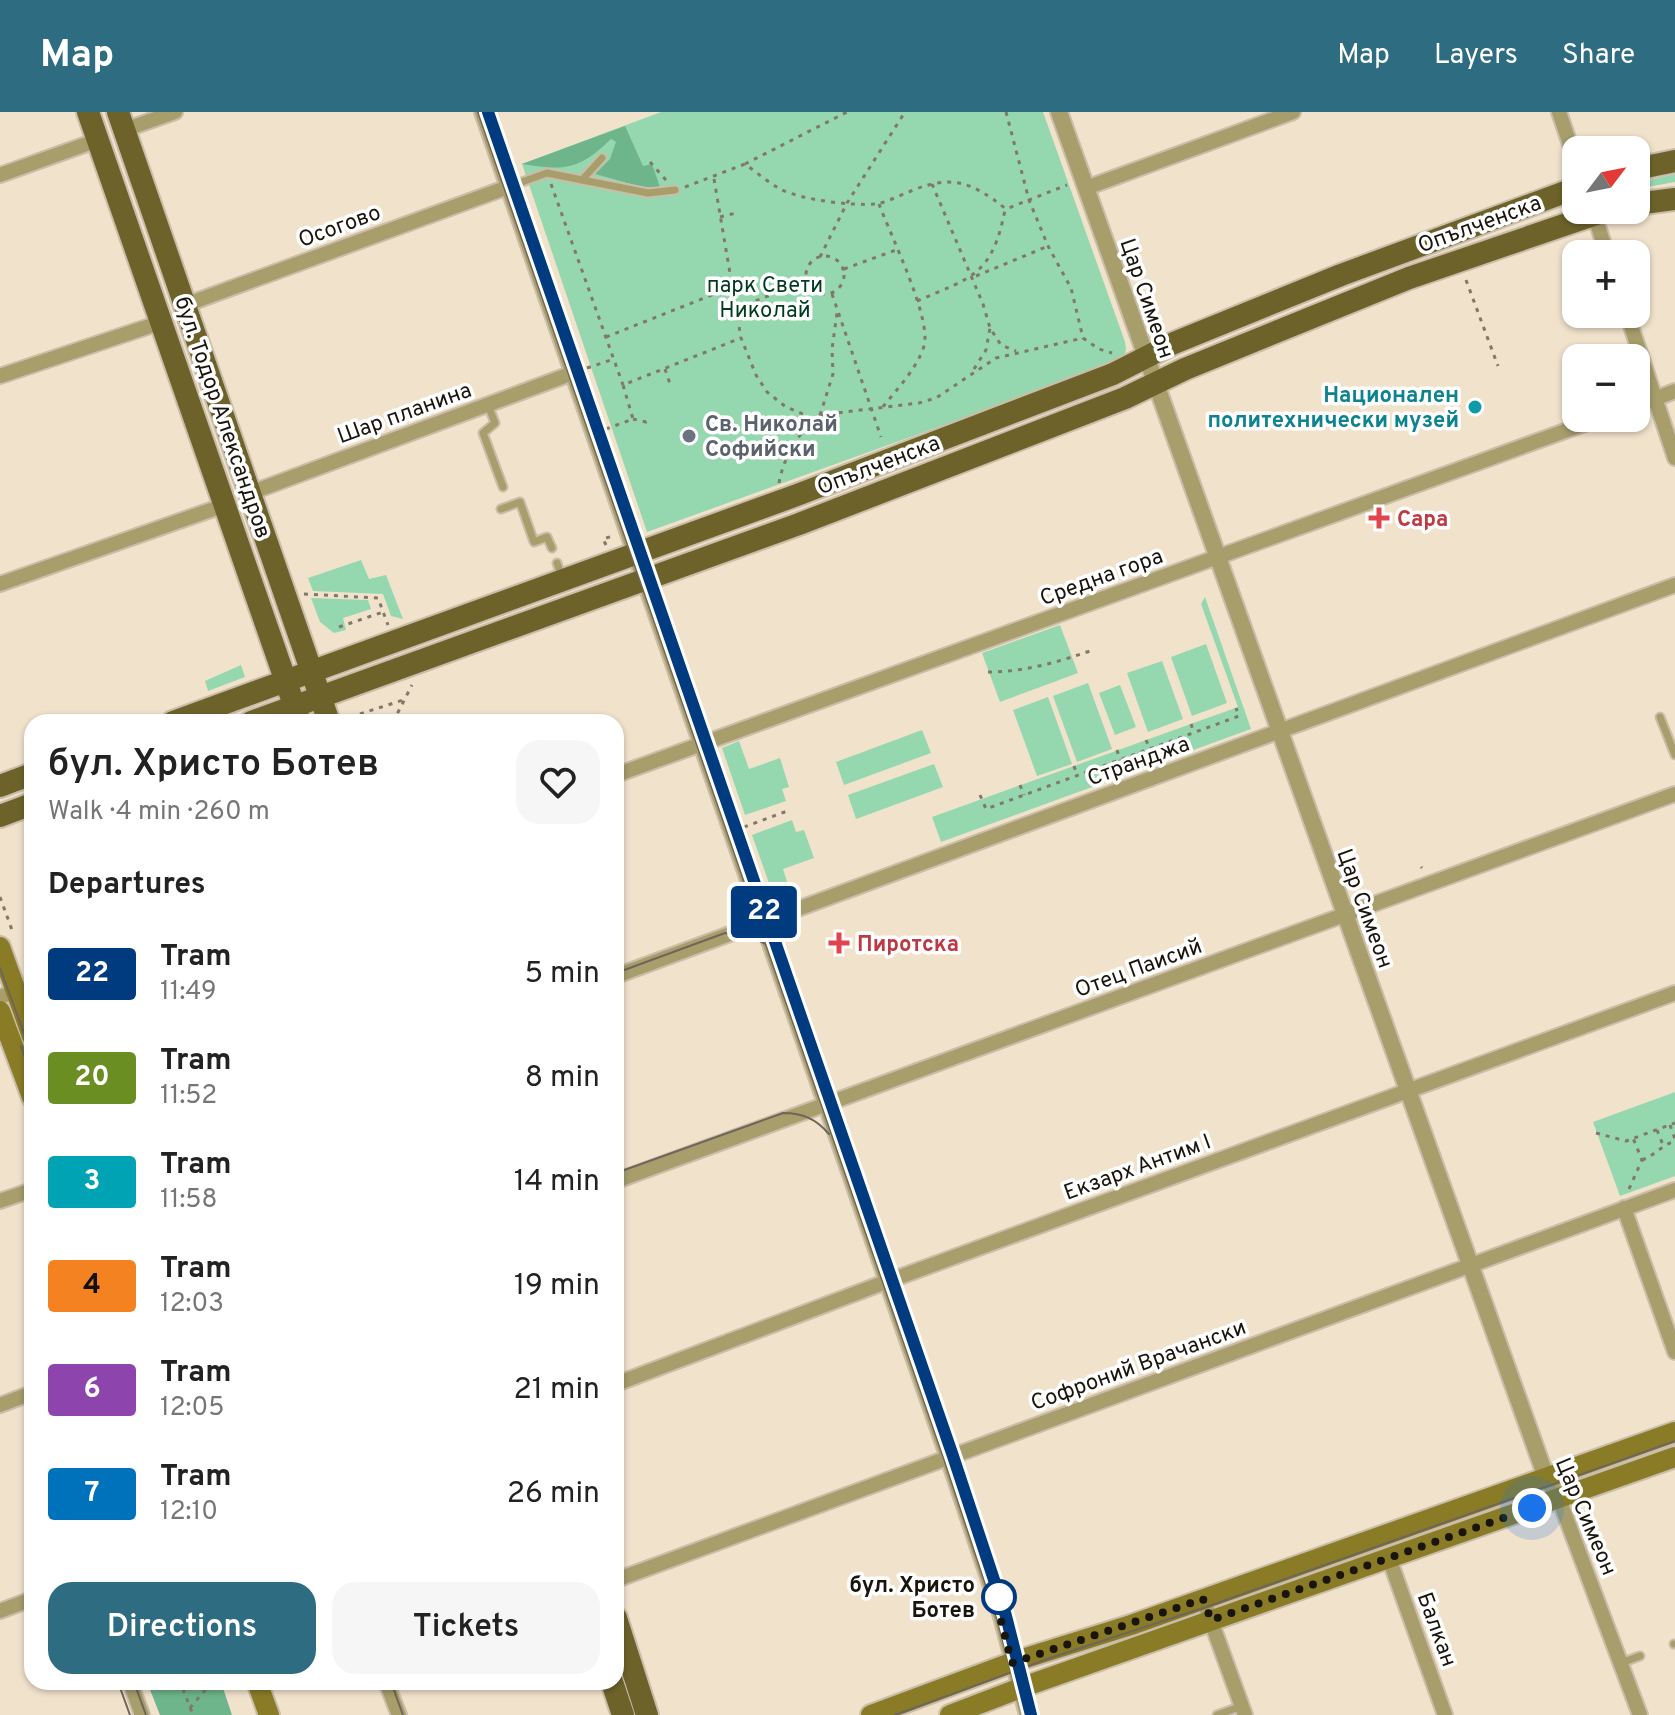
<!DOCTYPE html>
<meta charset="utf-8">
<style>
:root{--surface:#fff;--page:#f6f6f6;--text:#222;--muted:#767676;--accent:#2d6c81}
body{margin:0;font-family:Overpass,sans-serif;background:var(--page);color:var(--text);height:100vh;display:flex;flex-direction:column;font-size:30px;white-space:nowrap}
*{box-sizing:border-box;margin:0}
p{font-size:26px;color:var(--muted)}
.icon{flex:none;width:44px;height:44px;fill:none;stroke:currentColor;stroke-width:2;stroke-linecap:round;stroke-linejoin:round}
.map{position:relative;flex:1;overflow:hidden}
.side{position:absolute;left:24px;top:602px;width:600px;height:976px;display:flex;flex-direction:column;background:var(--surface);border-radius:24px;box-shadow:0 2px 6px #0004}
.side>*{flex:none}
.badge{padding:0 16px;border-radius:6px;font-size:28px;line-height:52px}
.needle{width:52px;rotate:58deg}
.buttons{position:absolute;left:1562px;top:24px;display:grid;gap:16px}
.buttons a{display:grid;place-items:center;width:88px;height:88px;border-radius:16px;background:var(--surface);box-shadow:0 2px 6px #0004;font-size:40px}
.you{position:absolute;width:40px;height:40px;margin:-20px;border:6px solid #fff;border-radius:50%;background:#1a73e8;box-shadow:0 0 0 12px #1a73e833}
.map>.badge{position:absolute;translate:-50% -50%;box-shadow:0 0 0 4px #fff}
h2{padding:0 24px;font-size:30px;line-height:72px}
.round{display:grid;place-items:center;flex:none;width:84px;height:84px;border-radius:24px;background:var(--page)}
.overview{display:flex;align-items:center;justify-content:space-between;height:136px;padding:0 24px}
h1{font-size:38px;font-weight:600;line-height:60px}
.action{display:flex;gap:16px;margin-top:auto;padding:16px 24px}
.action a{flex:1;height:92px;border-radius:24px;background:var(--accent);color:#fff;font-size:32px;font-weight:600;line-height:92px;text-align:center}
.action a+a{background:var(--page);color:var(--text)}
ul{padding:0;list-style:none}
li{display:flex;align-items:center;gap:24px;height:104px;padding:0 24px}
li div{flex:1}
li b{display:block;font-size:30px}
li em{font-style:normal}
li .badge{min-width:88px;font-weight:700;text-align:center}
header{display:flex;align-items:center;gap:48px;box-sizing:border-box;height:112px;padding:0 40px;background:var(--accent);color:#fff}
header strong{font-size:38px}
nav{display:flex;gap:44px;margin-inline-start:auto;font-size:28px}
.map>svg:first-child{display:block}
.green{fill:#95d8af}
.forest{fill:#6eb58b}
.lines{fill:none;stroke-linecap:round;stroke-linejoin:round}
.service-casing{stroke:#cabda9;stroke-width:11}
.minor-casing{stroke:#cabda9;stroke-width:18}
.tertiary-casing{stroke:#cabda9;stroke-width:20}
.secondary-casing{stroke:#cabda9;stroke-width:24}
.primary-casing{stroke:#cabda9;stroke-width:26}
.path{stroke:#827869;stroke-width:3;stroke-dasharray:4 6;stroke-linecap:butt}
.service{stroke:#a79e6c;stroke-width:7}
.minor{stroke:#a79e6c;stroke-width:14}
.tertiary{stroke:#a79e6c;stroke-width:16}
.secondary{stroke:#8a7c26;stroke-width:20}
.primary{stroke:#6d632a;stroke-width:22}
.tram{stroke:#6f6659;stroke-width:2}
.line-casing{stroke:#fff;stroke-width:18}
.line{stroke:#003b80;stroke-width:12}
.walk{stroke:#19140c;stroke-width:8;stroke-dasharray:0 14.4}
.culture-dot{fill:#0f9aa8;stroke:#fff;stroke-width:3}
.worship-dot{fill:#6b7280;stroke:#fff;stroke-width:3}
.health-dot{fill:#e0444e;stroke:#fff;stroke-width:3}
.stop-dot{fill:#fff;stroke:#003b80;stroke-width:4}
.labels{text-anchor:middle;stroke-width:7;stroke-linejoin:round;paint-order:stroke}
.street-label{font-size:22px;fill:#19140c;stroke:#fff}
.park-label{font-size:22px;fill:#003b20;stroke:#fff}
.culture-label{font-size:22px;font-weight:bold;fill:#0d838f;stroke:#fff;text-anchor:end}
.worship-label{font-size:22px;font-weight:bold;fill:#5b616d;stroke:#fff;text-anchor:start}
.health-label{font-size:22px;font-weight:bold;fill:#be3a42;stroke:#fff;text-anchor:start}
.stop-label{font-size:22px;font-weight:bold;fill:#19140c;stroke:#fff;text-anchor:end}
</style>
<header>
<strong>Map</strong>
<nav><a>Map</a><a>Layers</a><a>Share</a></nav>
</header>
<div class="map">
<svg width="1675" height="1603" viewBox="0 0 1675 1603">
<rect width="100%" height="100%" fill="#f1e2cc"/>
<g class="green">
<polygon points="661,0 1043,0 1125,230 1126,238 1123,246 1091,260 647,420 522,52"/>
<polygon points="1675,62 1675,70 1636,77 1636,71"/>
<polygon points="361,448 369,467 386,463 403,507 391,504 383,482 313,479 308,466"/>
<polygon points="1205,485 1251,617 941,730 932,705 1238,595 1201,492"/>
<polygon points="311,486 368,488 371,497 343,506 346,518 334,521 320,510"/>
<polygon points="1060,513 1078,561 1000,590 982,541"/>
<polygon points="1206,532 1227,591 1192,604 1171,545"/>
<polygon points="1162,549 1183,607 1148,620 1127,561"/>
<polygon points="241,553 245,565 208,579 205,569"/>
<polygon points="1088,571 1112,637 1077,650 1053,584"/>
<polygon points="1120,573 1136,615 1115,623 1099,581"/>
<polygon points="1048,585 1072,652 1037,664 1013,598"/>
<polygon points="922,618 931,641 844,673 836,650"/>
<polygon points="739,629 749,657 780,646 789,675 782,677 786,689 745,703 722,636"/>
<polygon points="934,652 943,675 856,707 848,683"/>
<polygon points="792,708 796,720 804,718 814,746 783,757 792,785 776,791 752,723"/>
<polygon points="1675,980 1675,1064 1620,1084 1593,1010"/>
</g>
<g class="forest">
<path d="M625 14 643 54 652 52 660 75H642L595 62 610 47 616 30 611 27C579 58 565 59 522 52Z"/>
<polygon points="147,1570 221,1570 232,1603 160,1603"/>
</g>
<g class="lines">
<defs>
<g id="service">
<polyline points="582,68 602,46"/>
<polyline points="508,75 547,61 648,81 675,78"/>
<polyline points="488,293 495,311 483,321 503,375"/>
<polyline points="501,397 520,390 534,430 547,425 552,436"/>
<polyline points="557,451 562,466"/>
<polyline points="1660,605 1675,643"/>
<polyline points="1674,1532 1675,1532"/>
<polyline points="1621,1551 1640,1544"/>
<polyline points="1217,1603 1242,1594"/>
</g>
<g id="minor">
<polyline points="482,0 948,1346 1001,1505 1027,1603"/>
<polyline points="1559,0 1576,50"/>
<polyline points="124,18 175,0"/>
<polyline points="0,63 98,28"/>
<polyline points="1086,76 1293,0"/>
<polyline points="1594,102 1607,142"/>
<polyline points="185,193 508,75"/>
<polyline points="1627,202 1675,346"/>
<polyline points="0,264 162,210"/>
<polyline points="1636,294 1675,279"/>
<polyline points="250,381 573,261"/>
<polyline points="0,472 225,393"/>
<polyline points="616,663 1601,306"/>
<polyline points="616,864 1675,473"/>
<polyline points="0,885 32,874"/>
<polyline points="616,1069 1675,682"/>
<polyline points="0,1089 32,1078"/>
<polyline points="1624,1096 1675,1240"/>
<polyline points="616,1272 883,1171 1675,881"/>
<polyline points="0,1293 32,1281"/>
<polyline points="1559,1387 1640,1603"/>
<polyline points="1389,1446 1445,1603"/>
<polyline points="616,1468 1675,1078"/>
<polyline points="1203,1487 1245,1603"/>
<polyline points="0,1499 32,1487"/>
<polyline points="130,1570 142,1603"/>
<polyline points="386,1570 399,1603"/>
</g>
<polyline id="tertiary" points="1059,0 1546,1365 1559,1387"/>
<g id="secondary">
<polyline points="0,835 32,924"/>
<polyline points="0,899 32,985"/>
<polyline points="257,1570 269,1603"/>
<polyline points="871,1603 1016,1549 1131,1513 1675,1320"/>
<polyline points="950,1603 1023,1575 1675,1345"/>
</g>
<g id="primary">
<polyline points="88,0 300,610"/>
<polyline points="118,0 329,610"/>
<polyline points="1636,57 1675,49"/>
<polyline points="1636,92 1675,87"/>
<polyline points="173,610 797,383 1003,304 1113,262 1174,231 1341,163 1576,76"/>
<polyline points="251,610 799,412 1125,286 1185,257 1409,166 1608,98"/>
<polyline points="0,674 32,662"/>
<polyline points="0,704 32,692"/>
<polyline points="616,1506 647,1603"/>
<polyline points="612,1570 623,1603"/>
</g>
</defs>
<use href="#service" class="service-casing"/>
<use href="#minor" class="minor-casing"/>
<use href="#tertiary" class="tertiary-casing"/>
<use href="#secondary" class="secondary-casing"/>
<use href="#primary" class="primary-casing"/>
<g class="path">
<polyline points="1006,0 1029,88 1048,134 1071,176 1083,226 1099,237 1112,241"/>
<polyline points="650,50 666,68"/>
<polyline points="745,52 847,0"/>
<polyline points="714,67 741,226 756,263 767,280 786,295 815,307"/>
<polyline points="551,72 623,273"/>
<polyline points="932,72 983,192 990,216 1001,233 1016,239"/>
<path d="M685 75 745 52C756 60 768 70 780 77 802 88 851 94 876 92 888 90 900 83 911 79 952 62 972 70 1006 97L1067 73"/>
<path d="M879 92C890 122 932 207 924 234 917 257 896 278 882 296"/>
<polyline points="720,105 736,101"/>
<circle cx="825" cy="163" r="19"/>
<polyline points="820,145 847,91 905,0"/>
<polyline points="844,157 896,138"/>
<polyline points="976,164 1046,135"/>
<polyline points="1466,168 1498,254"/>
<polyline points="832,182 881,325"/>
<path d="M917 189C973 165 992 163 1005 98"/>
<polyline points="737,196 807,169"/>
<polyline points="606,225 732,175"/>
<polyline points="587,256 614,247"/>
<polyline points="665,257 671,275"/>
<polyline points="974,257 986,238 990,216"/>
<polyline points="820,303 833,262 832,237 837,201"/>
<polyline points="633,307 646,310 651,308"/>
<polyline points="606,317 633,307 623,273 741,226"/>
<path d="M779 371C783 347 799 318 820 303L919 291 936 286 996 246 1083 226"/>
<polyline points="606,433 603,427 613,424"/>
<polyline points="304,482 378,486 388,513"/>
<polyline points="339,515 383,500"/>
<path d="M988 560C1025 560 1058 550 1093 538"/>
<polyline points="360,602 406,587"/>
<polyline points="393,610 412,573"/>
<polyline points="1191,612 1194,621"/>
<polyline points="1146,628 1150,637"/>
<polyline points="1117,638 1120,648"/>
<polyline points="1074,654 1077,663"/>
<polyline points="1020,673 1024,683"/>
<polyline points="980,683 986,697 1239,604 1236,596"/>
<polyline points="744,715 790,698"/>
<polyline points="1421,755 1422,756"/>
<polyline points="0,785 12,818"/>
<polyline points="1670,1013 1675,1027"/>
<polyline points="1657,1018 1663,1033"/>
<polyline points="1596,1021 1626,1029 1675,1011"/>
<path d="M1642 1048C1655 1043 1662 1033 1675 1029"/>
<polyline points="1629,1077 1642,1048 1633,1026"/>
<polyline points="183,1577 193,1603"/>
<polyline points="190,1596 212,1570"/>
</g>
<use href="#service" class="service"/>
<use href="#minor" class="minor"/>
<use href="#tertiary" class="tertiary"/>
<use href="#secondary" class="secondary"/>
<use href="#primary" class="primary"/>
<g class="tram">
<polyline points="478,0 944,1347 997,1507 1023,1603"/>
<polyline points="0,856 32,943"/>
<polyline points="616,861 725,821 747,822 769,834"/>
<polyline points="21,934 32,965"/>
<path d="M616 1061 783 1001C803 1001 816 1007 829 1022"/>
<polyline points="118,1570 130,1603"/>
<polyline points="134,1570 146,1603"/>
<polyline points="391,1570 403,1603"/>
<polyline points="895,1603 1050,1546 1206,1495 1675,1329"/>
</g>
</g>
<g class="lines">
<defs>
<polyline id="line" points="488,0 953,1344 1006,1504 1031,1603"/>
</defs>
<use href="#line" class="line-casing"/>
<use href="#line" class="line"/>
<polyline class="walk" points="999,1485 995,1486 1012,1551 1203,1487 1211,1508 1532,1396"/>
</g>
<circle class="culture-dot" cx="1475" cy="295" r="8"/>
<circle class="worship-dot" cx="689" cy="324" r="8"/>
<g class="health-dot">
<path d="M1375 394h8v8h8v8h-8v8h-8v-8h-8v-8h8z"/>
<path d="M835 819h8v8h8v8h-8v8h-8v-8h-8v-8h8z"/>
</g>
<circle class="stop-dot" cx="999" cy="1485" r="16"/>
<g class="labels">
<g class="street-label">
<text transform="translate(1479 111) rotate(-20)" y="8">Опълченска</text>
<text transform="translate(339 113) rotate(-20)" y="8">Осогово</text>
<text transform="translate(1148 186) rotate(71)" y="8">Цар Симеон</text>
<text transform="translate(404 300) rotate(-20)" y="8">Шар планина</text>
<text transform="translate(224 305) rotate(71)" y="8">бул. Тодор Александров</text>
<text transform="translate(878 352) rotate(-21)" y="8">Опълченска</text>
<text transform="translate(1101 464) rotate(-20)" y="8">Средна гора</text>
<text transform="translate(1138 648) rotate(-20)" y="8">Странджа</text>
<text transform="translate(1366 796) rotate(70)" y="8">Цар Симеон</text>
<text transform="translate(1138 855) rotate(-20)" y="8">Отец Паисий</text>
<text transform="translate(1137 1054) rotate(-20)" y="8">Екзарх Антим I</text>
<text transform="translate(1138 1252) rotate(-20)" y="8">Софроний Врачански</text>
<text transform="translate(1587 1404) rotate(67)" y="8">Цар Симеон</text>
<text transform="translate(1438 1517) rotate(70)" y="8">Балкан</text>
</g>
<g class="park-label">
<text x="765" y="180">парк Свети<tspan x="765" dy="25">Николай</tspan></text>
</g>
<g class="culture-label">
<text x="1459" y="290">Национален<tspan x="1459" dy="25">политехнически музей</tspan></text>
</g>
<g class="worship-label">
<text x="705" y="319">Св. Николай<tspan x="705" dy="25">Софийски</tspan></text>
</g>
<g class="health-label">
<text x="1397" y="414">Сара</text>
<text x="857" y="839">Пиротска</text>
</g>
<g class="stop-label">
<text x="975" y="1480">бул. Христо<tspan x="975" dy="25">Ботев</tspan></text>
</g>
</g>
</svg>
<div class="buttons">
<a><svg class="needle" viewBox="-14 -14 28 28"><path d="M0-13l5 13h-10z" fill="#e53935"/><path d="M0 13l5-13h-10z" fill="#767676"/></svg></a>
<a>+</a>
<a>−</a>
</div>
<div class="you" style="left:1532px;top:1396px"></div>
<b class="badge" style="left:764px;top:800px;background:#003b80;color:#fff">22</b>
<section class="side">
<div class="overview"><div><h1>бул. Христо Ботев</h1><p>Walk · 4 min · 260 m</p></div><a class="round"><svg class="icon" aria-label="heart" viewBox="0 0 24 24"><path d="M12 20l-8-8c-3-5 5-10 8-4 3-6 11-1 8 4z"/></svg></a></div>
<h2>Departures</h2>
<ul>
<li><span class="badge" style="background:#003b80;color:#fff">22</span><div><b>Tram</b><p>11:49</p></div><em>5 min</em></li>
<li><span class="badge" style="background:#6b8e23;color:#fff">20</span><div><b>Tram</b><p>11:52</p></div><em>8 min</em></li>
<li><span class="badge" style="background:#00a3b4;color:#fff">3</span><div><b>Tram</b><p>11:58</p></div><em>14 min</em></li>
<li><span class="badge" style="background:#f58220;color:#111">4</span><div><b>Tram</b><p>12:03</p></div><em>19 min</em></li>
<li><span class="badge" style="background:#8e44ad;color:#fff">6</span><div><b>Tram</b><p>12:05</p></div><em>21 min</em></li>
<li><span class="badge" style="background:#0072bc;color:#fff">7</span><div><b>Tram</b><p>12:10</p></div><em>26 min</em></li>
</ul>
<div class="action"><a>Directions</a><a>Tickets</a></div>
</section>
</div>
